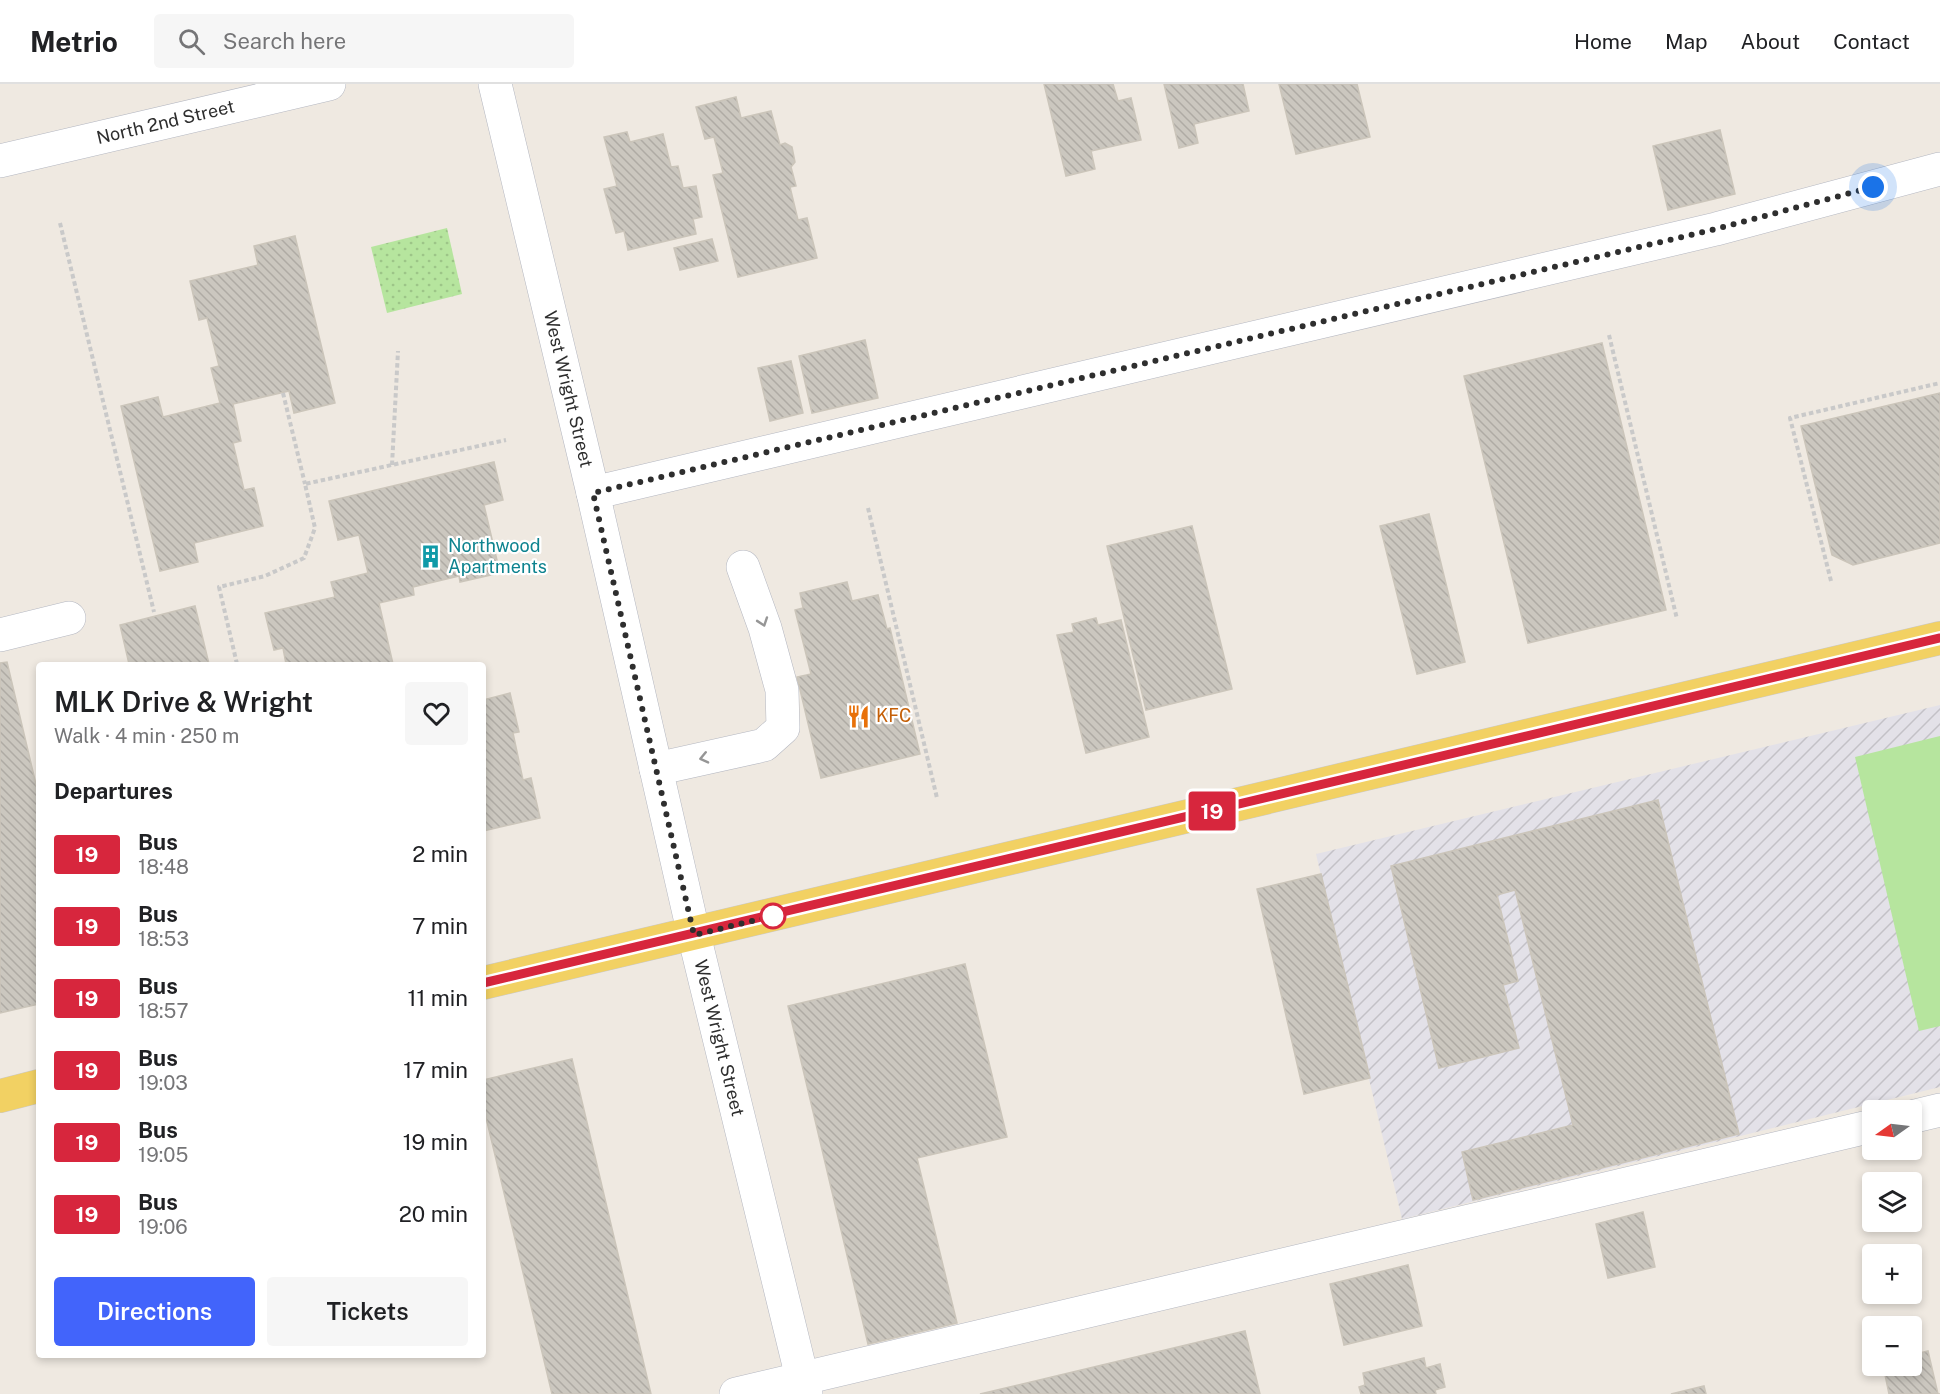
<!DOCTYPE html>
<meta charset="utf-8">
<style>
:root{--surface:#fff;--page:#f6f6f6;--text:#202124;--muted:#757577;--line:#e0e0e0;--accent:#4264fb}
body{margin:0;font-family:"Public Sans",sans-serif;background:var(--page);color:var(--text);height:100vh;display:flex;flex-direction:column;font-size:22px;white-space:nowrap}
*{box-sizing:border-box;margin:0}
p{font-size:20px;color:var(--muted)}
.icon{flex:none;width:33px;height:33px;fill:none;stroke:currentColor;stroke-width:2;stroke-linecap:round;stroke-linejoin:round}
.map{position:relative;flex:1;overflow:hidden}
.side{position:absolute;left:36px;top:578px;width:450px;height:696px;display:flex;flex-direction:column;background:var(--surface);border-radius:6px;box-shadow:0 3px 9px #0003}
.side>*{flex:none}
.badge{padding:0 12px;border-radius:4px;font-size:21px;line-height:39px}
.needle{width:39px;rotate:256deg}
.buttons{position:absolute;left:1862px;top:1016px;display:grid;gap:12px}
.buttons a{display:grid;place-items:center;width:60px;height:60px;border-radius:6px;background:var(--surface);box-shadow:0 3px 9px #0003;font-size:30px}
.you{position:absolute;width:30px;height:30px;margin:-15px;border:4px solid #fff;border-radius:50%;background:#1a73e8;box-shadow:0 0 0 9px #1a73e833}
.map>.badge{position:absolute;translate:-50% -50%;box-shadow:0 0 0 3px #fff}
h2{padding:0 18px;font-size:22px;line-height:54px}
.round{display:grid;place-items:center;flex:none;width:63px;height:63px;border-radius:6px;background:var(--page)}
.overview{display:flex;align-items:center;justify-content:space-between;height:102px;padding:0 18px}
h1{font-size:28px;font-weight:600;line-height:45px}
.cta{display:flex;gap:12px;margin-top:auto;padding:12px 18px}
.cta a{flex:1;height:69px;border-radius:6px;background:var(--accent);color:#fff;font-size:24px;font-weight:600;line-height:69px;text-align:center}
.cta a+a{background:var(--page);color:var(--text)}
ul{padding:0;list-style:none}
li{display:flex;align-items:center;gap:18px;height:72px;padding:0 18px}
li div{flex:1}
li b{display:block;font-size:22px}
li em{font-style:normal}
li .badge{min-width:66px;font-weight:700;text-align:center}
header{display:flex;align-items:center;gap:36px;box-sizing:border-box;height:84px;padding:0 30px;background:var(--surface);border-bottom:2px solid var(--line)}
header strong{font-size:28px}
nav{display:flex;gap:33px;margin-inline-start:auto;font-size:21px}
.search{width:420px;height:54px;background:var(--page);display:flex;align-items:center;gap:15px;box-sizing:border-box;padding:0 21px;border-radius:6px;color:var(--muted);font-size:22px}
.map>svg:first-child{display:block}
.industrial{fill:url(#industrial-furrows)}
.grass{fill:#b6e59e}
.park{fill:url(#park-dots)}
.building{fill:url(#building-back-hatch);stroke:#cbc5ba;stroke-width:1.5}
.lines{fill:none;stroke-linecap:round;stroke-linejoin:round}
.minor-casing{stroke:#b4b7c1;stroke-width:34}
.major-casing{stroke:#c9c9c9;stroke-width:34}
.path{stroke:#c9c9c9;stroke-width:4;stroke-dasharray:4.5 3;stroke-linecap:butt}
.minor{stroke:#fff;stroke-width:33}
.major{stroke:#f2d163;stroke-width:33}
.oneway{stroke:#969696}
.line-casing{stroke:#fff;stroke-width:14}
.line{stroke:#d7263d;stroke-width:9}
.walk{stroke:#2e2e2e;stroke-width:6;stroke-dasharray:0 10.8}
.stop-dot{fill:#fff;stroke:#d7263d;stroke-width:3}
.labels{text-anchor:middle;stroke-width:4.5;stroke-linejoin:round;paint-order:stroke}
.street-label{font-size:18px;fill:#2e2e2e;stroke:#fff}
.culture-label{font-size:18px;fill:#0d838f;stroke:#fff;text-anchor:start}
.food-label{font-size:18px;fill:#c56008;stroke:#fff;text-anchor:start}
</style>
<header>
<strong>Metrio</strong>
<div class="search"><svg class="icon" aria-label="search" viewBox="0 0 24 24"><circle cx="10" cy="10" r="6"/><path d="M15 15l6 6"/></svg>Search here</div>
<nav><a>Home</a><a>Map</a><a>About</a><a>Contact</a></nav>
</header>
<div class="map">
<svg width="1940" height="1310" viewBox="0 0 1940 1310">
<defs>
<pattern id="industrial-furrows" width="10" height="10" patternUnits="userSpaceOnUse" patternTransform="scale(1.5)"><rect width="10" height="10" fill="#e3e1e8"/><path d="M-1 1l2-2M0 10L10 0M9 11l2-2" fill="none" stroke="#c3c1c7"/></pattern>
<pattern id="park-dots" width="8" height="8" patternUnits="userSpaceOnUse" patternTransform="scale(1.5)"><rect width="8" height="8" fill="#b6e59e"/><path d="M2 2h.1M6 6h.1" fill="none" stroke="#9dc588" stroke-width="1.8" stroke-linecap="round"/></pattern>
<pattern id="building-back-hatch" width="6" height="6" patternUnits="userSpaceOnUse" patternTransform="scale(1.5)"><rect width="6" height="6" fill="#cbc7bf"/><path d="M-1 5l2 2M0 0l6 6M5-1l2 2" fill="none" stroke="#afaba4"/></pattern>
</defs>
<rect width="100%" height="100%" fill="#efe9e1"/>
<polygon class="industrial" points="1940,621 1940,1003 1402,1135 1316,770"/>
<polygon class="grass" points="1940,652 1940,942 1919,947 1855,673"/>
<polygon class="park" points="447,144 462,210 387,229 371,163"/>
<g class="building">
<polygon points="1044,0 1113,0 1118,17 1131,14 1141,56 1091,67 1095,85 1066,92"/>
<polygon points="1164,0 1243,0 1249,27 1194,40 1198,59 1179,64"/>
<polygon points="1279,0 1357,0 1370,53 1296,70"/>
<polygon points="736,13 741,34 771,27 780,61 785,59 792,63 795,78 791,83 796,102 790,103 798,136 807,134 817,174 738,193 713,91 723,89 714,53 705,55 696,23"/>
<polygon points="1720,46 1735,110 1668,126 1653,62"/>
<polygon points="627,48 630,58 663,50 671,83 678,82 683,104 696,102 702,133 693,135 696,150 628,166 624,147 616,149 604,105 617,102 604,53"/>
<polygon points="295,152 335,319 294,329 289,307 233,320 241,357 233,359 244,406 254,404 263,442 194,459 198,478 160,487 121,322 158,313 163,333 220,319 211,284 219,282 207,234 199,236 190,197 258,181 254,162"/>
<polygon points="712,155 718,177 680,186 674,164"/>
<polygon points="865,256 878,314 812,329 799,272"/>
<polygon points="1602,259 1666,526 1528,559 1464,292"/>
<polygon points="791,277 803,329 770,337 758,284"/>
<polygon points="1940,309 1940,459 1853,481 1832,471 1801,342"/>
<polygon points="494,378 503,416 484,421 500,489 460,498 459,492 413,503 414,511 379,519 393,580 286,580 283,564 274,566 265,529 335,513 331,498 368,489 359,451 338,456 329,417"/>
<polygon points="1429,430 1465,578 1417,590 1380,442"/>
<polygon points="1192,442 1232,605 1146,626 1107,462"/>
<polygon points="847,498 852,517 878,511 887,545 890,544 920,670 821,694 797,593 811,590 795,526 803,524 800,509"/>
<polygon points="195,522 209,580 129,580 120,541"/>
<polygon points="1096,534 1098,541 1121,536 1149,653 1086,669 1057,551 1074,548 1072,540"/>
<polygon points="7,578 39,713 39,920 0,929 0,579"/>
<polygon points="510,609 519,648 513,649 523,696 531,694 540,734 483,747 483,616"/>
<polygon points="1658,716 1739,1050 1473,1116 1462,1068 1573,1041 1515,806 1497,811 1518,897 1503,901 1519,964 1439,984 1391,782"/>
<polygon points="1321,790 1370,994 1304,1010 1257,805"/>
<polygon points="965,880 1007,1053 917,1074 957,1239 868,1260 788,922"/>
<polygon points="572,975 651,1310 552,1310 483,1021 483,996"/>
<polygon points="1643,1128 1655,1183 1608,1194 1596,1140"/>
<polygon points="1408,1181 1422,1242 1344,1261 1330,1200"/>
<polygon points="1245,1247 1260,1310 980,1310"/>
<polygon points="1928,1267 1938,1310 1940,1310 1889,1310 1883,1281 1911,1281 1911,1271"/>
<polygon points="1424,1274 1426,1284 1440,1280 1445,1303 1435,1306 1436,1310 1361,1310 1359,1303 1365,1301 1363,1289"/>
<polygon points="1704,1302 1706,1310 1671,1310"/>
</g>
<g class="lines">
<defs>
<g id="minor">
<path id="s1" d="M495 0 593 409 694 851 806 1310"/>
<path id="s2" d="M0 77 329 0"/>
<polyline points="593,409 1716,145 1940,85"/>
<polyline points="0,551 69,534"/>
<polyline points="656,685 764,661 783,644 782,606 765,544 743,483"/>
<polyline points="1911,1033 1940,1026"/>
<polyline points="736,1310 1872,1042"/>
</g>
<g id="major">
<polyline points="483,899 1940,554"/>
<polyline points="0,1012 39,1002"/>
</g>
</defs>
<use href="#minor" class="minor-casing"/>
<use href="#major" class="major-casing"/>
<g class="path">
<polyline points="60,139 154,528"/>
<polyline points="1609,251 1677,535"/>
<polyline points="283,309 305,400"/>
<polyline points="392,381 398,267"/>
<polyline points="868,424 937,714"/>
<polyline points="1831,497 1790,334 1940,299"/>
<polyline points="237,580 219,503 265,492 304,474 315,444 305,400 506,356"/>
</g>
<use href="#minor" class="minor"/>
<use href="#major" class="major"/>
</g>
<defs><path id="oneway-chevron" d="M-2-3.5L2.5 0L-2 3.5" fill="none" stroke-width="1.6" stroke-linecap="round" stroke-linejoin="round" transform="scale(1.5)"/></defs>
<g class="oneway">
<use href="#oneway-chevron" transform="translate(763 538) rotate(71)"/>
<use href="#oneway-chevron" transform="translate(704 674) rotate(167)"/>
</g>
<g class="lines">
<defs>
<polyline id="line" points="483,899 1940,554"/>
</defs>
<use href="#line" class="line-casing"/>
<use href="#line" class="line"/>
<polyline class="walk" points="773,832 694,851 593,409 1716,145 1873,103"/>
</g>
<defs>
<symbol id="building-bare" viewBox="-9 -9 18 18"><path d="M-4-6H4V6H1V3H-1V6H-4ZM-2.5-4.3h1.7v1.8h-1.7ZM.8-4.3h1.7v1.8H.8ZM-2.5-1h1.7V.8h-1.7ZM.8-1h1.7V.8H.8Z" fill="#0f9aa8" stroke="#fff" stroke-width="2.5" paint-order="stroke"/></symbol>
<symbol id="restaurant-bare" viewBox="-9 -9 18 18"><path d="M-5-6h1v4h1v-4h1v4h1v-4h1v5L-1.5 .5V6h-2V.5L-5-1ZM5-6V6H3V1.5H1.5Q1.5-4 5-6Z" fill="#e8710a" stroke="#fff" stroke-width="2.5" paint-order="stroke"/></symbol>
</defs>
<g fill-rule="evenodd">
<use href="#building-bare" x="414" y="456" width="33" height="33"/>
<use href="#restaurant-bare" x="842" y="616" width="33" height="33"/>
</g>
<circle class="stop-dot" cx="773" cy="832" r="12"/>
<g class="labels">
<g class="street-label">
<text dy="6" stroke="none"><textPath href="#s2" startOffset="170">North 2nd Street</textPath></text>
<text dy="6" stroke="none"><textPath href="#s1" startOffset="314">West Wright Street</textPath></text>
<text dy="6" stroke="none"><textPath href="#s1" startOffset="980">West Wright Street</textPath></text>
</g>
<g class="culture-label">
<text x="448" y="468">Northwood<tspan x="448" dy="21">Apartments</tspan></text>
</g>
<g class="food-label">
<text x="876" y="638">KFC</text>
</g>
</g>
</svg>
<div class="buttons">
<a><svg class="needle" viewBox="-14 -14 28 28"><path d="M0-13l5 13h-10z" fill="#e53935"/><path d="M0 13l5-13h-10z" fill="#757577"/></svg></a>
<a><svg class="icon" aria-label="layers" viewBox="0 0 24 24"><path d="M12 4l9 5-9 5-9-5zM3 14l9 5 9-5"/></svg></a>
<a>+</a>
<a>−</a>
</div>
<div class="you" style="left:1873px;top:103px"></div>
<b class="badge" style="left:1212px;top:727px;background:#d7263d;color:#fff">19</b>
<section class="side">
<div class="overview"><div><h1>MLK Drive &amp; Wright</h1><p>Walk · 4 min · 250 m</p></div><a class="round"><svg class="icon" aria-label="heart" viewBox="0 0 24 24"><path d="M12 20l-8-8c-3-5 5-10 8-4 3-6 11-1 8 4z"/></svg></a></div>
<h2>Departures</h2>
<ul>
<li><span class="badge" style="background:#d7263d;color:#fff">19</span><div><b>Bus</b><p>18:48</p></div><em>2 min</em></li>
<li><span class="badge" style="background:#d7263d;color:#fff">19</span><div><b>Bus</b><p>18:53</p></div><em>7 min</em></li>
<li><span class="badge" style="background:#d7263d;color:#fff">19</span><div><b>Bus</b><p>18:57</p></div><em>11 min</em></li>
<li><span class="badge" style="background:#d7263d;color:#fff">19</span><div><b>Bus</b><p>19:03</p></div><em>17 min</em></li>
<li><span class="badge" style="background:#d7263d;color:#fff">19</span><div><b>Bus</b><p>19:05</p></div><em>19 min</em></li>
<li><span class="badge" style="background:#d7263d;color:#fff">19</span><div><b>Bus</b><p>19:06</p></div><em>20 min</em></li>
</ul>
<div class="cta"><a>Directions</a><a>Tickets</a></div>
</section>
</div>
